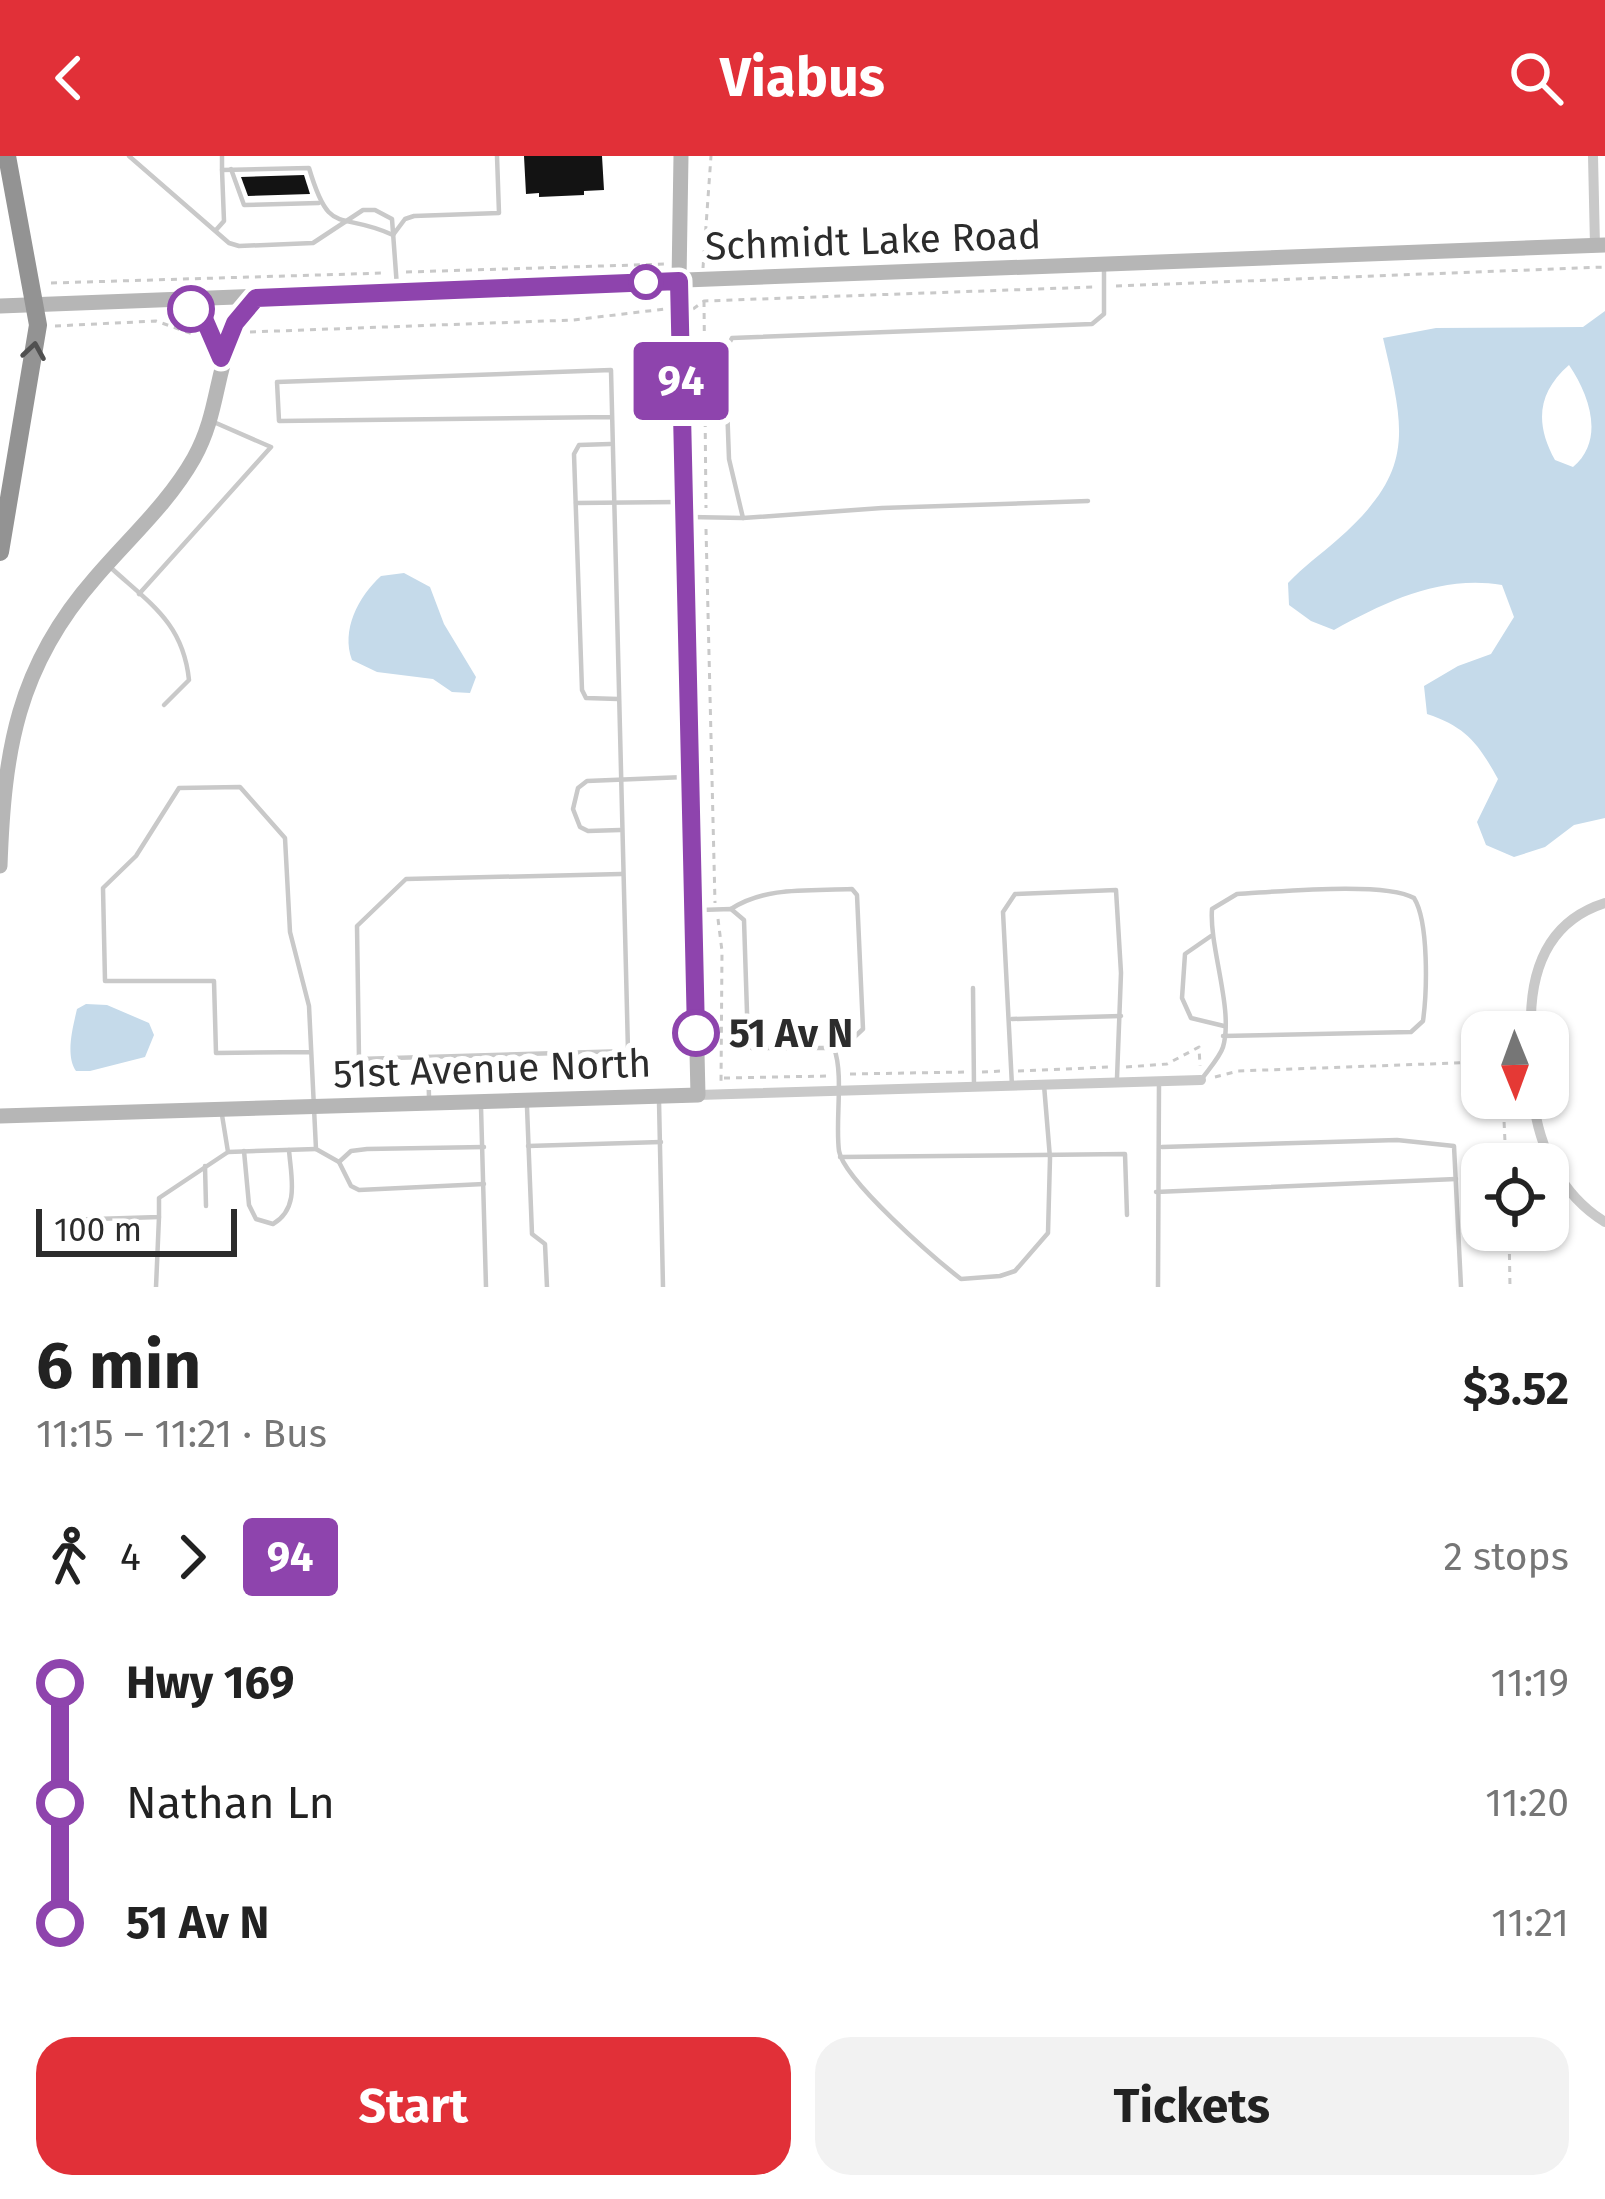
<!DOCTYPE html>
<meta charset="utf-8">
<style>
:root{--surface:#fff;--page:#f2f2f2;--text:#222;--muted:#767676;--accent:#e13038}
body{margin:0;font-family:"Fira Sans",sans-serif;background:var(--page);color:var(--text);height:100vh;display:flex;flex-direction:column;font-size:45px;white-space:nowrap}
*{box-sizing:border-box;margin:0}
p{font-size:39px;color:var(--muted)}
.icon{flex:none;width:66px;height:66px;fill:none;stroke:currentColor;stroke-width:2;stroke-linecap:round;stroke-linejoin:round}
.map{position:relative;height:1131px;overflow:hidden}
.details{display:flex;flex-direction:column;background:var(--surface);flex:1}
.details>*{flex:none}
.badge{padding:0 24px;border-radius:9px;font-size:42px;line-height:78px}
.needle{width:78px;rotate:179deg}
.controls{position:absolute;left:1461px;top:855px;display:grid;gap:24px}
.controls a{display:grid;place-items:center;width:108px;height:108px;border-radius:24px;background:var(--surface);box-shadow:0 3px 9px #0004;font-size:60px}
.scale{position:absolute;left:36px;bottom:30px;width:201px;box-sizing:border-box;padding-left:12px;border:6px solid #2c2c2c;border-top:0;font-size:33px;line-height:42px;white-space:nowrap;color:#2c2c2c;-webkit-text-stroke:9px #fff;paint-order:stroke}
.map>.badge{position:absolute;translate:-50% -50%;box-shadow:0 0 0 6px #fff}
.legs{display:flex;align-items:center;gap:18px;height:132px;padding:0 36px;font-size:39px}
.legs p{margin-inline-start:auto}
.head{display:flex;align-items:center;justify-content:space-between;height:204px;padding:0 36px}
h1{font-size:66px;font-weight:700;line-height:90px}
.button{display:flex;gap:24px;margin-top:auto;padding:24px 36px}
.button a{flex:1;height:138px;border-radius:36px;background:var(--accent);color:#fff;font-size:48px;font-weight:700;line-height:138px;text-align:center}
.button a+a{background:var(--page);color:var(--text)}
ul{padding:0 36px;list-style:none}
li{display:flex;align-items:center;gap:42px;height:120px;font-size:45px}
li i{display:grid;place-items:center;width:18px;height:100%;margin:0 15px;background:currentColor}
li i::after{content:'';width:30px;height:30px;margin:-15px;border:9px solid;border-radius:50%;background:var(--surface)}
li p{margin-inline-start:auto}
li:first-child i{background:linear-gradient(#0000 50%,currentColor 0)}
li:last-child i{background:linear-gradient(currentColor 50%,#0000 0)}
header{display:flex;justify-content:space-between;align-items:center;height:156px;padding:0 36px;background:var(--accent);color:#fff;font-size:54px;font-weight:700}
.map>svg:first-child{display:block}
.water{fill:#c5daea;fill-rule:evenodd}
.building{fill:#131313}
.lines{fill:none;stroke-linecap:round;stroke-linejoin:round}
.path{stroke:#c9c9c9;stroke-width:3;stroke-dasharray:6 6;stroke-linecap:butt}
.lane{stroke:#c9c9c9;stroke-width:4.5}
.street{stroke:#c9c9c9;stroke-width:10}
.secondary{stroke:#b6b6b6;stroke-width:15}
.highway{stroke:#939393;stroke-width:18}
.oneway{stroke:#505050}
.line-1-casing{stroke:#fff;stroke-width:27}
.line-1{stroke:#8e44ad;stroke-width:18}
.stop-1-dot{fill:#fff;stroke:#8e44ad;stroke-width:6}
.labels{text-anchor:middle;stroke-width:12;stroke-linejoin:round;paint-order:stroke}
.street-label{font-size:39px;fill:#2c2c2c;stroke:#fff}
.stop-label{font-size:39px;font-weight:bold;fill:#2c2c2c;stroke:#fff;text-anchor:start}
</style>
<header><svg class="icon" aria-label="back" viewBox="0 0 24 24"><path d="M15 5l-7 7 7 7"/></svg>Viabus<svg class="icon" aria-label="search" viewBox="0 0 24 24"><circle cx="10" cy="10" r="6"/><path d="M15 15l6 6"/></svg></header>
<div class="map">
<svg width="1605" height="1131" viewBox="0 0 1605 1131">
<rect width="100%" height="100%" fill="#fff"/>
<g class="water">
<path d="M1605 155V662L1574 669 1545 691 1514 701 1486 689 1477 666 1498 623C1478 587 1466 571 1427 558L1424 530 1458 510 1491 498 1514 461 1502 429C1441 419 1387 445 1334 474L1311 465 1289 449 1288 427C1304 410 1320 399 1337 384 1416 315 1405 276 1383 182L1436 172 1583 171ZM1569 209C1590 240 1605 284 1573 311L1555 304C1535 268 1537 237 1569 209Z"/>
<path d="M404 417 430 431 444 468 476 521 470 537 452 536 433 523 377 516 352 504C341 474 358 441 381 420Z"/>
<path d="M86 848 107 849 149 867 154 879 145 901 90 915H76C65 899 73 871 77 853Z"/>
</g>
<g class="building">
<polygon points="524,0 602,0 604,34 584,35 584,39 539,41 539,37 526,38"/>
<polygon points="304,19 310,38 248,40 241,21"/>
</g>
<g class="lines">
<g class="path">
<polyline points="703,112 711,0"/>
<polyline points="406,116 667,108"/>
<polyline points="51,127 385,117"/>
<polyline points="1116,130 1605,111"/>
<polyline points="704,145 706,352"/>
<polyline points="693,153 704,145 1094,131"/>
<polyline points="55,170 156,165 193,178"/>
<polyline points="250,176 573,164 665,153"/>
<polyline points="706,373 715,747"/>
<polyline points="718,763 722,795 721,927"/>
<polyline points="1126,911 1167,908 1199,891 1200,910"/>
<polyline points="1018,915 1110,911"/>
<polyline points="982,916 1002,915"/>
<polyline points="850,918 966,916"/>
<polyline points="1215,921 1238,915 1482,906"/>
<polyline points="724,922 828,920"/>
<polyline points="1503,942 1506,1008"/>
<polyline points="1509,1074 1510,1131"/>
</g>
<g class="lane">
<polyline points="129,0 229,87 239,90 313,87 363,54 375,54 392,63 397,131"/>
<path d="M222 0V14L309 12C330 83 339 54 393 79"/>
<polyline points="231,13 244,49 319,47"/>
<polyline points="216,74 224,65 222,14"/>
<polyline points="393,79 405,63 414,60 499,57 497,0"/>
<polyline points="612,261 279,265 277,226 611,214 628,895 359,903 357,770 406,723 621,718"/>
<polyline points="610,288 579,289 574,298 582,534 586,542 618,543"/>
<polyline points="576,347 678,346"/>
<polyline points="690,361 743,362 882,352 1088,345"/>
<polyline points="743,362 729,303 725,195 732,182 1092,168 1104,158 1104,114"/>
<path d="M109 410C149 447 183 466 189 524L164 549"/>
<polyline points="139,438 271,291 216,267"/>
<polyline points="620,674 588,675 580,671 573,653 578,632 587,625 685,621"/>
<path d="M731 753C766 730 811 735 852 733L857 739 863 873 848 887 834 892"/>
<path d="M700 754 731 753 744 764 748 887 752 892H834C844 919 835 964 839 995 844 1024 935 1103 961 1123L1000 1120 1015 1115 1048 1077 1050 1002 1044 929"/>
<polyline points="1211,780 1185,798 1182,842 1191,862 1224,870"/>
<polyline points="973,832 974,931"/>
<polyline points="1012,863 1121,860"/>
<polyline points="311,896 216,897 214,825 105,825 103,732 136,700 179,632 240,631 285,682 290,776 309,850 316,993 339,1006 351,1030 359,1034 484,1028"/>
<polyline points="428,904 429,941"/>
<path d="M1201 924C1208 914 1220 901 1223 891 1234 854 1209 791 1212 753L1237 738C1275 736 1385 725 1414 742 1429 766 1427 836 1423 865L1411 876 1223 880"/>
<polyline points="1012,930 1003,756 1015,738 1116,734 1121,817 1117,922"/>
<polyline points="659,945 663,1131"/>
<polyline points="481,951 486,1131"/>
<polyline points="527,951 532,1078 545,1088 547,1131"/>
<polyline points="528,990 661,986"/>
<polyline points="1162,991 1397,984 1454,990 1461,1131"/>
<path d="M244 995 249 1049 256 1063 273 1068C300 1052 291 1021 289 994"/>
<polyline points="228,996 316,993"/>
<polyline points="840,1001 1125,998 1127,1059"/>
<polyline points="339,1006 351,995 367,993 484,991"/>
<polyline points="205,1010 206,1050"/>
<polyline points="1156,1036 1456,1023"/>
<polyline points="63,1064 159,1061 159,1042 228,996 222,959"/>
<polyline points="156,1131 159,1061"/>
<polyline points="1158,1131 1159,925"/>
</g>
<g class="street">
<polyline points="1593,0 1595,90"/>
<path d="M1531 876C1529 818 1545 766 1605 747"/>
<polyline points="698,939 1201,924"/>
<path d="M1533 942C1539 992 1561 1039 1605 1066"/>
</g>
<g class="secondary">
<polyline points="179,147 205,165 221,202"/>
<polyline points="0,150 1605,89"/>
<path d="M0 710C4 595 17 511 95 422 129 382 168 348 194 302 225 246 211 197 256 142"/>
<polyline points="0,960 698,939 679,125 681,0"/>
</g>
<polyline class="highway" points="0,396 38,169 7,0"/>
</g>
<defs><path id="oneway-chevron" d="M-2-3.5L2.5 0L-2 3.5" fill="none" stroke-width="1.6" stroke-linecap="round" stroke-linejoin="round" transform="scale(3)"/></defs>
<use class="oneway" href="#oneway-chevron" transform="translate(34 195) rotate(-81)"/>
<g class="lines">
<defs>
<polyline id="line-1" points="191,153 205,165 221,202 235,167 256,142 679,125 696,877"/>
</defs>
<use href="#line-1" class="line-1-casing"/>
<use href="#line-1" class="line-1"/>
</g>
<g class="stop-1-dot">
<circle cx="646" cy="126" r="15"/>
<circle cx="191" cy="153" r="21"/>
<circle cx="696" cy="877" r="21"/>
</g>
<g class="labels">
<g class="street-label">
<text transform="translate(873 84) rotate(-2)" y="14">Schmidt Lake Road</text>
<text transform="translate(492 912) rotate(-2)" y="14">51st Avenue North</text>
</g>
<g class="stop-label">
<text x="729" y="891">51 Av N</text>
</g>
</g>
</svg>
<div class="controls">
<a><svg class="needle" viewBox="-14 -14 28 28"><path d="M0-13l5 13h-10z" fill="#e53935"/><path d="M0 13l5-13h-10z" fill="#767676"/></svg></a>
<a><svg class="icon" aria-label="locate" viewBox="0 0 24 24"><circle cx="12" cy="12" r="6"/><path d="M12 2v4M12 18v4M2 12h4M18 12h4"/></svg></a>
</div>
<div class="scale">100 m</div>
<b class="badge" style="left:681px;top:225px;background:#8e44ad;color:#fff">94</b>
</div>
<section class="details">
<div class="head"><div><h1>6 min</h1><p>11:15 – 11:21 · Bus</p></div><b>$3.52</b></div>
<div class="legs"><svg class="icon" aria-label="walk" viewBox="0 0 24 24"><circle cx="13" cy="4" r="2"/><path d="M13 8l-2 6 4 7M11 14l-3 7M7 12l3-4h3l4 4"/></svg>4<svg class="icon" aria-label="forward" viewBox="0 0 24 24"><path d="M9 5l7 7-7 7"/></svg><b class="badge" style="background:#8e44ad;color:#fff">94</b><p>2 stops</p></div>
<ul>
<li><i style="color:#8e44ad"></i><b>Hwy 169</b><p>11:19</p></li>
<li><i style="color:#8e44ad"></i><span>Nathan Ln</span><p>11:20</p></li>
<li><i style="color:#8e44ad"></i><b>51 Av N</b><p>11:21</p></li>
</ul>
<div class="button"><a>Start</a><a>Tickets</a></div>
</section>
